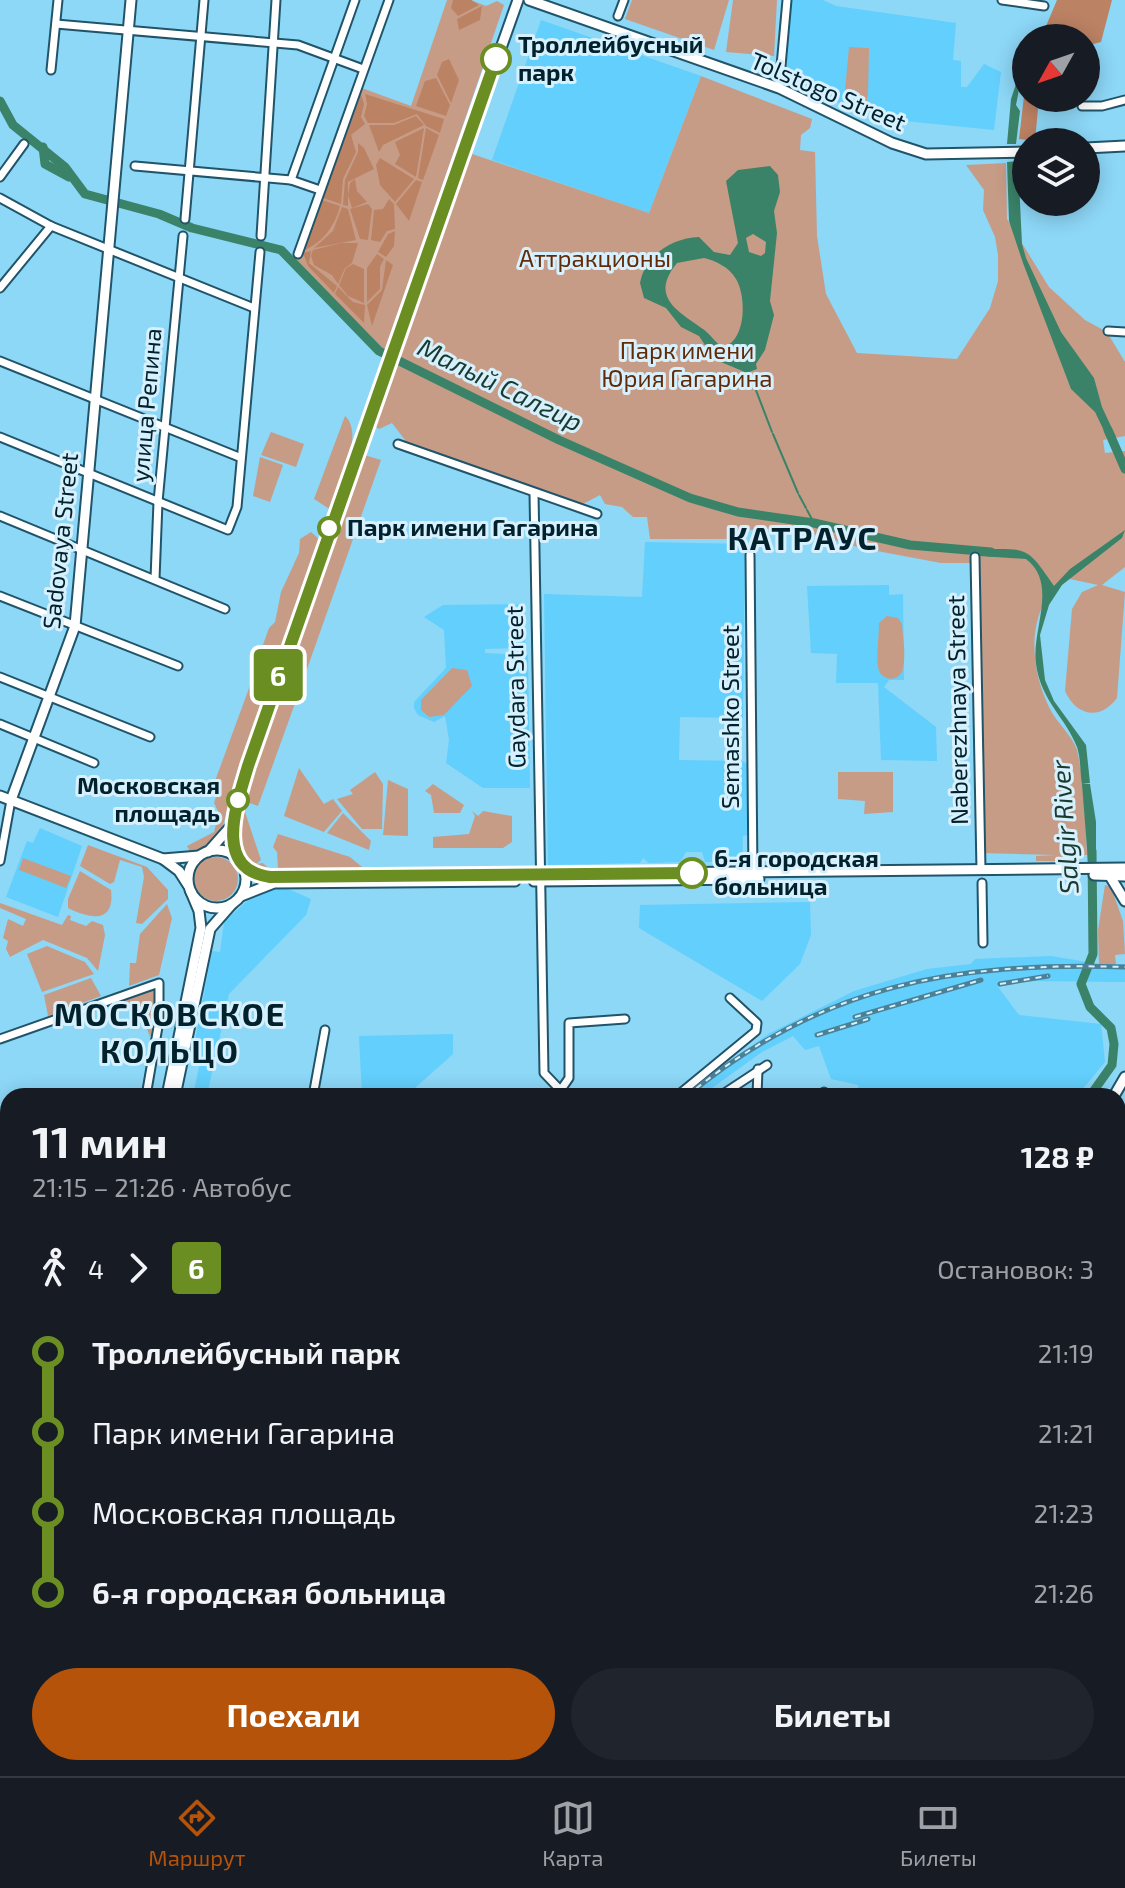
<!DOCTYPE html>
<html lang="ru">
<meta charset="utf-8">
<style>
:root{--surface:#171b24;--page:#20242c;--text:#f1f3f6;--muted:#9ea1a6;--line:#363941;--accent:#b45309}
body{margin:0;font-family:"Exo 2",sans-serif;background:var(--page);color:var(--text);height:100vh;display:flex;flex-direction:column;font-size:30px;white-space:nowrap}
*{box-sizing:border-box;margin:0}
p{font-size:26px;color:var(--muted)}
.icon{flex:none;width:44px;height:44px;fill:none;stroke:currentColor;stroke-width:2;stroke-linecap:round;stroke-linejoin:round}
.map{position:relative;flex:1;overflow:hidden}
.side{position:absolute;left:0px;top:1088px;width:1126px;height:688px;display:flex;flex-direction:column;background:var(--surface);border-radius:24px 24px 0 0;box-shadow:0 4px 20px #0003}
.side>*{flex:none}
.badge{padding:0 16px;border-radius:6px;font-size:28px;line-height:52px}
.needle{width:52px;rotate:230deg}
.controls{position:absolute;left:1012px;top:24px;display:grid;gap:16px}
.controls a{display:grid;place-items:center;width:88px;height:88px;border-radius:50%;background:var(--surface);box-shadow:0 4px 20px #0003;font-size:40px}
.map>.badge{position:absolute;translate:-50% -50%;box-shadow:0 0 0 4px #fff}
.legs{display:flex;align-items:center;gap:12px;height:88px;padding:0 32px;font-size:26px}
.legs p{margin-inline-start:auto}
.summary{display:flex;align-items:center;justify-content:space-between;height:136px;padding:0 32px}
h1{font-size:44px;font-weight:700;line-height:60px}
.primary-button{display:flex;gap:16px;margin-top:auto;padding:16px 32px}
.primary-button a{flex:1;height:92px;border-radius:48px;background:var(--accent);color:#fff;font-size:32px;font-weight:700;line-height:92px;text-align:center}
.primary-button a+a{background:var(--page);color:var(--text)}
ul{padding:0 32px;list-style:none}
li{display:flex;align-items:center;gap:28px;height:80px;font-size:30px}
li i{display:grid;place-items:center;width:12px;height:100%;margin:0 10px;background:currentColor}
li i::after{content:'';width:20px;height:20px;margin:-10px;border:6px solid;border-radius:50%;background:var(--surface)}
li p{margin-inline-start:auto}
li:first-child i{background:linear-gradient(#0000 50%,currentColor 0)}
li:last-child i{background:linear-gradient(currentColor 50%,#0000 0)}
.menu{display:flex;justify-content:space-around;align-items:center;height:112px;border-top:2px solid var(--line);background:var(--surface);font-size:22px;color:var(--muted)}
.menu a{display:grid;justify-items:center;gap:4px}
.menu .current{color:var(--accent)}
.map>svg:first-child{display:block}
.built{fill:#63cffc}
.green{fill:#c79c87}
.forest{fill:#bc8264}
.water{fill:#3a8369;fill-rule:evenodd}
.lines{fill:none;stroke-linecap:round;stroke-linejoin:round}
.stream{stroke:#3a8369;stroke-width:2}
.river{stroke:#3a8369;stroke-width:9}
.minor-casing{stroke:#205469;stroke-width:11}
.major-casing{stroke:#205469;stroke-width:13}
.minor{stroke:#fff;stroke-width:7}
.major{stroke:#fff;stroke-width:9}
.rail-casing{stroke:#4b8197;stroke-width:5}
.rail{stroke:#d6f0fd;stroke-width:2;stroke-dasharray:6;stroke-linecap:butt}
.line-1-casing{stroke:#fff;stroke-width:18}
.line-1{stroke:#6b8e23;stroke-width:12}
.stop-1-dot{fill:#fff;stroke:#6b8e23;stroke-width:4}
.labels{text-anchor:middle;stroke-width:6;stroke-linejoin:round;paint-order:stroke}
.stop-label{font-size:24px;font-weight:bold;fill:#01212d;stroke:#d6f0fd;text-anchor:start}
.street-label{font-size:24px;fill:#01212d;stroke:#d6f0fd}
.park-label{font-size:24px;fill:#612b08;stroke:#d6f0fd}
.water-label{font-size:26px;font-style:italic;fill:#193b2f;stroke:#d6f0fd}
.district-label{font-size:32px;font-weight:bold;letter-spacing:2px;fill:#01212d;stroke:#d6f0fd}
</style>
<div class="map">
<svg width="1125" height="1776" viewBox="0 0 1125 1776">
<rect width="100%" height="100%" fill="#8dd7f7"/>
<g class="built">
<polygon points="790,0 823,0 836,6 956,23 953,60 961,61 961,87 967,87 984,64 1001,72 994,130 875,118 873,111 828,100 785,83"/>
<polygon points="541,20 701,76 649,213 492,160"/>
<polygon points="645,542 745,544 743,718 680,717 679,760 742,761 748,764 748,835 743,836 742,862 705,862 702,852 686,852 680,862 649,863 643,858 640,863 548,865 544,594 642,597"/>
<polygon points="889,585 889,595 903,594 904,680 889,680 884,687 936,727 937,761 881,760 878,683 836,683 837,654 811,653 807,586"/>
<polygon points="525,604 525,644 522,648 485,649 485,653 528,655 530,788 483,788 446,763 449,740 445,716 434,722 418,715 414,708 414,702 446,668 444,630 424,617 443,605"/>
<polygon points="40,828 82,846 58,917 6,897 27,841 33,843"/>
<polygon points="284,887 311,899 306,915 229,994 207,1096 193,1096 202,1052 194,1046 199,1020 212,951 220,952 224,922 258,891"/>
<polygon points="810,902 811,935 800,964 762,1001 639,928 640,905"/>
<polygon points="1051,956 1099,964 1125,964 1125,982 1026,981 998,987 1019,1015 1101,1024 1105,1062 1077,1096 859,1096 858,1085 831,1079 819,1046 805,1050 793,1036 762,1052 701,1096 680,1096 770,1033 854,991 927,969 971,964 975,959"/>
<polygon points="453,1034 453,1054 406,1096 362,1096 359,1036"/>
<polygon points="1118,1339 1125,1343 1125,1394 1118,1406"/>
<polygon points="0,1576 8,1585 8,1768 3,1776 0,1776"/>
<polygon points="371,1768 427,1768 425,1776 369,1776"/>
</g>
<g class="green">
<polygon points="447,0 471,0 486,6 497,1 504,5 385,353 296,264 359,87 411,106"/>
<polygon points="632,0 729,0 714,50 625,19"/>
<polygon points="733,0 777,0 774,56 726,52"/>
<polygon points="849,47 869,48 868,95 865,111 844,101"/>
<path d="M701 76 812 119 810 128 801 135 800 150 815 152 817 236 826 294 857 353 957 359 990 308 998 281V255L995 237 983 210 984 190 966 165 1006 163 1007 219 1049 287 1085 320 1107 332 1125 362V436L1103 440 1105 453 1125 451V567L1102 585 1125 592 1117 698C1100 721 1076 716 1065 691L1072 609 1082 592 1098 585 1065 578C1025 609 1029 667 1050 709 1057 723 1072 735 1077 750 1085 783 1086 822 1087 855H1076V861H1036V856L1056 855 981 853 978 563H941L861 548 792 528 746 530 736 539H650L647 517H633L622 507 605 504 600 495 581 505 404 444 405 440 392 423 379 429 372 424 472 154 649 213Z"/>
<path d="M345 416C365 434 339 487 331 510L314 499Z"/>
<polygon points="271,432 304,444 296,467 261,455"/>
<polygon points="361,454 381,460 301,686 290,685 283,676 343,507 346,508"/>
<polygon points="260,457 283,465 270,502 253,496"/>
<polygon points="311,532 320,540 274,671 261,672 259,656 269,628 275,622 281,592 299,553 300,539"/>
<path d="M887 616 898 618 902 624C903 638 906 654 903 668 901 683 880 682 878 667 876 654 879 637 879 623Z"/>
<polygon points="452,668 467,670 472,686 444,715 429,717 421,710 421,700"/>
<polygon points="256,678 264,680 268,688 220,834 212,844 192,855 187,846 214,832 219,813 214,803 220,784 215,781 252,680"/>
<polygon points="285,690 298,695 258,806 244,801 277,695"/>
<polygon points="299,768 324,804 333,799 342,811 324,832 284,816"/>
<polygon points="375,772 383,784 382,829 362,829 337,799 353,794 350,790"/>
<polygon points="838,772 893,772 893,812 864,814 865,801 838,799"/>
<polygon points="388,780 408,789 408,836 383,835"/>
<polygon points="433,784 464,805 460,813 434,813 431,795 425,791"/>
<path d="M244 809 261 860 256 864 263 863 272 872C237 869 232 837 244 809Z"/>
<polygon points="472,811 478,816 483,811 512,816 512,842 503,848 433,848 433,837 469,834 475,816"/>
<polygon points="343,813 371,841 369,850 327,833"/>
<polygon points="278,834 350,857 362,867 278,868 277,852 273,847"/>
<polygon points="88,845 147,867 168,890 168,899 142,924 136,923 144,877 142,867 120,860 114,882 110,884 80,866"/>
<circle cx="216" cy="879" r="22"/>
<polygon points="23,858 71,876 66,888 19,870"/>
<path d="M80 871 111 890C115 924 90 919 68 908V899Z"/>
<polygon points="1105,885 1111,887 1123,921 1125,954 1115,955 1116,964 1099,964 1098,930"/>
<polygon points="0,903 62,925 68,915 71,916 70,920 86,926 92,921 103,925 105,935 98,971 87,958 43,940 10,957 6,949 8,941 3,938 8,919 23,926 26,919 0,908"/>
<polygon points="167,904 172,918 159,975 129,986 130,963 136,963 140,934"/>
<polygon points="47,946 85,962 94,974 42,992 27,954"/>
<polygon points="91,978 101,996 48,1016 44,995"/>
<polygon points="155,987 155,1016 150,1037 139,1007 128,1006 118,1012 113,1000"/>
</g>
<g class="forest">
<polygon points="453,0 471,0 479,5 458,16 451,8"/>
<polygon points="1057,0 1112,0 1101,42 1086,46 1086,38 1041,38"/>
<polygon points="482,6 480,20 459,30 457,19"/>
<polygon points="449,59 459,80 451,103 437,75 442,62"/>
<polygon points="436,78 450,105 446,116 416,106 425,81"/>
<polygon points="1026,79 1026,98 1039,98 1035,141 1019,139"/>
<polygon points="364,88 365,94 444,119 440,133 426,126 417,114 394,123 368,123 364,116 367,104"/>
<polygon points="360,91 364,104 361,117 365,124 351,135 356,152 343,179 341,204 320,197"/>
<polygon points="416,116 424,125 383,145 379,152 369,125 394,125"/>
<polygon points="424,128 416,177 395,164 400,155 395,142"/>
<polygon points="426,128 439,135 423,180 418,178"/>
<polygon points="358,143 364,148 374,169 348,182 348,206 343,205 345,180 358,152"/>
<polygon points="380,158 414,179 395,202 380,185 376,165"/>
<polygon points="355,179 357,191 367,202 352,208 348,195 350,183"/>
<polygon points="416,180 422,182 409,221 396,204"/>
<path d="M319 199 340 206C335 227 321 244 302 251Z"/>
<polygon points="389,199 394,204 395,229 387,231 380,242 371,240 374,210 383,209"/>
<polygon points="368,204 372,209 368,240 360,239 350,209"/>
<polygon points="342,207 348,209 356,240 314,248 333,231"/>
<polygon points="395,231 394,246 386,257 378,252 388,234"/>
<polygon points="341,243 358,243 352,263 345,268 338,284 332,275 314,265 311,256 313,250"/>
<polygon points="311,251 309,263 337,286 334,293 308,266 303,253"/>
<polygon points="377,254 384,259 380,267 380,289 367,302 367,268"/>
<polygon points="386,260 393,265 372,326 367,305 382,290"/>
<polygon points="353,264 364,269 364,303 348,296 339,285 346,268"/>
<polygon points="338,287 353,302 365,305 364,323 335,294"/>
</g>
<g class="water">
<polygon points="1026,54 1016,105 1020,111 1016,144 1007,144 1011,99"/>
<polygon points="1018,161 1022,244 1026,258 1061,332 1094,378 1102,407 1116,437 1108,439 1095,412 1071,389 1023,263 1009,221 1007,162"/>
<path d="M770 166 778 175 780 192 774 211 777 233 770 301 774 315 765 350 756 364 757 369 747 373 714 359 699 336 681 327 666 308 644 298 640 283C645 255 672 238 699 237L714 252 730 255 738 243 726 181 738 170ZM753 234 766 242 765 253 761 256 749 252 746 238ZM704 258C716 261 729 267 736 279 747 297 746 343 722 347 715 342 710 334 703 329 678 311 649 297 677 263Z"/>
<path d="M1125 530 1122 538 1062 585 1049 605 1040 635 1045 680 1054 701 1086 745 1090 783 1082 784C1080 773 1081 759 1077 747 1066 718 1041 701 1036 664 1031 630 1059 584 1026 559L979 556V549C1028 549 1026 545 1054 586L1070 569Z"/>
<polygon points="1082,784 1090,784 1096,822 1096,861 1088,861"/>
</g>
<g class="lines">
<g class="stream">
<polyline points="749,372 772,432"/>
<polyline points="773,434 798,493"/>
<polyline points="799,495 806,508"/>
<polyline points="807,510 814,523"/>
<polyline points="952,1776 957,1768"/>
</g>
<g class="river">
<polyline points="0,101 13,125 65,167 85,194 159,214 192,228 281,250 379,351 559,440 690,498 738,512 814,523 910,545 991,552"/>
<polyline points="43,147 45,164 69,177"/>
<polyline points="1108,430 1125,469"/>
<polyline points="1090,1096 1112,1065 1114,1044 1111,1028 1090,1007 1081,984 1093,954 1092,851"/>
<polyline points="838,1776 846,1768"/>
</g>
<defs>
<g id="minor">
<polyline points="1002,0 1044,6"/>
<polyline points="618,16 624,0"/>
<polyline points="56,24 298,45 363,69"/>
<polyline points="51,70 58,0"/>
<polyline points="779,88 787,0"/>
<polyline points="1082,106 1102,106 1125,100"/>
<polyline points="135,166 291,180 320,190"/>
<polyline points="0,177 24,144"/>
<polyline points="291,180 355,0"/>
<polyline points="0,198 51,226 254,308"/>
<polyline points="185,219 204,0"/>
<polyline points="261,236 276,0"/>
<polyline points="298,254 389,0"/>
<polyline points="0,288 51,226"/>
<polyline points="1108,331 1125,332"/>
<polyline points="0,361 239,457"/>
<polyline points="0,437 228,530 237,507 260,252"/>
<polyline points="398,444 597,514"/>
<polyline points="534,493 544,1073 566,1096"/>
<polyline points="0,516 225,609"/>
<polyline points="750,555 753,876"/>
<polyline points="975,557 981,870"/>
<polyline points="155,579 158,502 183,236"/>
<polyline points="0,596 178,666"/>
<polyline points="0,677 150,737"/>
<polyline points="0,724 94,763"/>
<polyline points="0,861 11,800"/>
<polyline points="982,883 983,943"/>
<polyline points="0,1039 159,983 159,1021 146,1096"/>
<polyline points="560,1091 569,1078 569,1023 625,1019"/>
<polyline points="313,1096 325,1030"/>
<polyline points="677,1096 756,1031 757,1023 730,998"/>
<polyline points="720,1096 767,1065"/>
<polyline points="757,1096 758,1069"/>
<polyline points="824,1096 824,1092"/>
<polyline points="1118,1141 1125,1146"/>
<polyline points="1118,1208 1120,1204 1125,1207"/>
<polyline points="1118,1262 1125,1251"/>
<polyline points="1118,1266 1125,1270"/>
<polyline points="1118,1426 1125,1430"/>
<polyline points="0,1482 8,1483"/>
<polyline points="1118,1748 1125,1752"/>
<polyline points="432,1776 436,1776"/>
<polyline points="529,1776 531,1768"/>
<polyline points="585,1776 586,1768"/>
<polyline points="637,1776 639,1768"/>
<polyline points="739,1776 745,1768"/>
<polyline points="771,1776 776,1768"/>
<polyline points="960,1776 965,1768"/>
</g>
<g id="major">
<polyline points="529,0 779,88 892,143 926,154 1026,152"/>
<polyline points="1086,148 1125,146"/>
<polyline points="0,796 163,859 179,871 188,885"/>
<polyline points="11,800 75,626 131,0"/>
<polyline points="232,825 237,860"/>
<circle cx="217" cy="879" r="29"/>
<polyline points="208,852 232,825 276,683 518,0"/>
<polyline points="163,859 199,856"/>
<polyline points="241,865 270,877 1125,868"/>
<polyline points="1108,873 1125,901"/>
<polyline points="1094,875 1125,876"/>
<polyline points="534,881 759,879"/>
<polyline points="241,896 274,883 515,881"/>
<polyline points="167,1096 201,928 199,911 191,892"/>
<polyline points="175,1096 210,929 232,904"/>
<polyline points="1114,1096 1125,1077"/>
<polyline points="1118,1333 1125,1338"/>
<polyline points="1118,1458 1125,1446"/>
<polyline points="22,1776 32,1768"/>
<polyline points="39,1776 40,1768"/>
<polyline points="48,1776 49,1768"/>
<polyline points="925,1776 930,1768"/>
</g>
</defs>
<use href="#minor" class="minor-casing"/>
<use href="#major" class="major-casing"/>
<use href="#minor" class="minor"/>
<use href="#major" class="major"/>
<defs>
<g id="rail">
<polyline points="1000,984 1048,976"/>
<polyline points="855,1017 981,980"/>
<polyline points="817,1035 868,1019"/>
<path d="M687 1096C822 984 955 962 1125 967"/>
<polyline points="358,1776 360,1768"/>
</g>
</defs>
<use href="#rail" class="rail-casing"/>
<use href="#rail" class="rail"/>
</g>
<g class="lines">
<defs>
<path id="line-1" d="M496 59 248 766C237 804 212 869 270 877L692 873"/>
</defs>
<use href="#line-1" class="line-1-casing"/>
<use href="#line-1" class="line-1"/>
</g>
<g class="stop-1-dot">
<circle cx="496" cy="59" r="14"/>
<circle cx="329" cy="528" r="10"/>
<circle cx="238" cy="800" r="10"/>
<circle cx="692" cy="873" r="14"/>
</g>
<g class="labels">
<g class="stop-label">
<text x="518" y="53">Троллейбусный<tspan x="518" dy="28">парк</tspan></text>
<text x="347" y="536">Парк имени Гагарина</text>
<text x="220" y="794" text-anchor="end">Московская<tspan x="220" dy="28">площадь</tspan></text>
<text x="714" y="867">6-я городская<tspan x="714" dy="28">больница</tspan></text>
</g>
<g class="street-label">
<text transform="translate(828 92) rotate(23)" y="8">Tolstogo Street</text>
<text transform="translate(147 405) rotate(-85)" y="8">улица Репина</text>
<text transform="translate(61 541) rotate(-84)" y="8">Sadovaya Street</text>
<text transform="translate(516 687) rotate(-91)" y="8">Gaydara Street</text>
<text transform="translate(958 710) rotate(-91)" y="8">Naberezhnaya Street</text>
<text transform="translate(731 717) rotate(-90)" y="8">Semashko Street</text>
</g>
<g class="park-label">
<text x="595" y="267">Аттракционы</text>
<text x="687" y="359">Парк имени<tspan x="687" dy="28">Юрия Гагарина</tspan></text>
</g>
<g class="water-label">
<text transform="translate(500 385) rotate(26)" y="9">Малый Салгир</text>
<text transform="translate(1065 827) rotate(-94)" y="9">Salgir River</text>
</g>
<g class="district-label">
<text x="803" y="550">КАТРАУС</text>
<text x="170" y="1026">МОСКОВСКОЕ<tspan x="170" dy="37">КОЛЬЦО</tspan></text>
</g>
</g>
</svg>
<div class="controls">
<a><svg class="needle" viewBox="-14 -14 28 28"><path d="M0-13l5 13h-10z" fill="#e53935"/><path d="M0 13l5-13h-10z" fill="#9ea1a6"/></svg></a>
<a><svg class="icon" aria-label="layers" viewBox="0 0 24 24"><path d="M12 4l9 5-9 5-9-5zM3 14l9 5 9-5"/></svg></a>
</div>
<b class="badge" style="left:278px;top:675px;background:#6b8e23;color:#fff">6</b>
<section class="side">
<div class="summary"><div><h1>11 мин</h1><p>21:15 – 21:26 · Автобус</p></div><b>128 ₽</b></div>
<div class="legs"><svg class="icon" aria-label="walk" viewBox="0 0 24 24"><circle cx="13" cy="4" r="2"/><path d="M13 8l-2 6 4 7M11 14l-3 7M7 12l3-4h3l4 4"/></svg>4<svg class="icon" aria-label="forward" viewBox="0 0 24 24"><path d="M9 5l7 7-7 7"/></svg><b class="badge" style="background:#6b8e23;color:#fff">6</b><p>Остановок: 3</p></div>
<ul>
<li><i style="color:#6b8e23"></i><b>Троллейбусный парк</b><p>21:19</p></li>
<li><i style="color:#6b8e23"></i><span>Парк имени Гагарина</span><p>21:21</p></li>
<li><i style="color:#6b8e23"></i><span>Московская площадь</span><p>21:23</p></li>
<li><i style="color:#6b8e23"></i><b>6-я городская больница</b><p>21:26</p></li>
</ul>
<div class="primary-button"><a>Поехали</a><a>Билеты</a></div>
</section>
</div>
<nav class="menu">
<a class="current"><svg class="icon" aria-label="directions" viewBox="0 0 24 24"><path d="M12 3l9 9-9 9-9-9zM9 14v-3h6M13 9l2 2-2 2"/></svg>Маршрут</a>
<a><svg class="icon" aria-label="map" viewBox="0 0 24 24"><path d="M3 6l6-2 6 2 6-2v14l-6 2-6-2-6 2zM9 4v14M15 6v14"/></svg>Карта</a>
<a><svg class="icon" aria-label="tickets" viewBox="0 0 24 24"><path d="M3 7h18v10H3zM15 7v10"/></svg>Билеты</a>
</nav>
